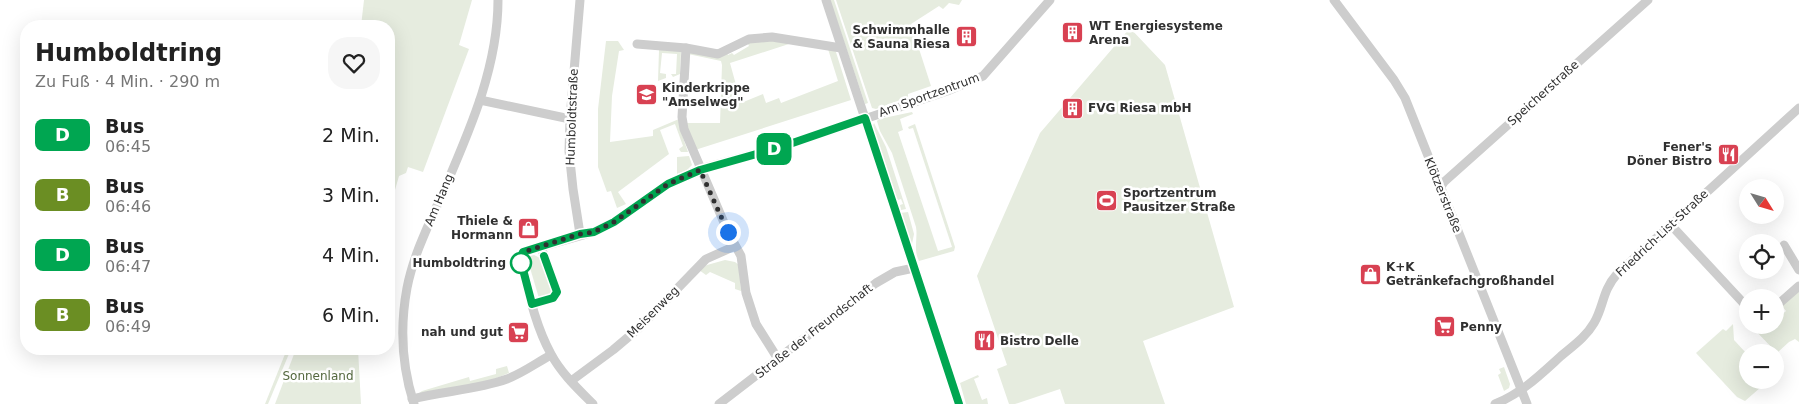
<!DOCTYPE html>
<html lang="de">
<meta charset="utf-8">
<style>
:root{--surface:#fff;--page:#f6f6f6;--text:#222;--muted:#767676}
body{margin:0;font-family:"DejaVu Sans",sans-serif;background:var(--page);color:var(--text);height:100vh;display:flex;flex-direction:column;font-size:19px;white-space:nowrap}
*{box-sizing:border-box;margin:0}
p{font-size:16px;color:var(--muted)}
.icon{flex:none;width:28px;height:28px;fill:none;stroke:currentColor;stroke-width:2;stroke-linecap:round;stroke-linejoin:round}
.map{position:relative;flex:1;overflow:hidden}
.drawer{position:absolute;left:20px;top:20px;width:375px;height:335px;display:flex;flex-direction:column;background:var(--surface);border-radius:20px;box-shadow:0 5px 20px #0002}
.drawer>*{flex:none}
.badge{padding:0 10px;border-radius:8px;font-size:18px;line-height:32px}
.needle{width:32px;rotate:127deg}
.controls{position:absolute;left:1739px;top:179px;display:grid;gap:10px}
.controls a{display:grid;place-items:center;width:45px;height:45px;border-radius:50%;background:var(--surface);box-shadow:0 5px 20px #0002;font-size:25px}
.you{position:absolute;width:25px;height:25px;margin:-12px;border:4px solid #fff;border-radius:50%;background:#1a73e8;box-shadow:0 0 0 8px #1a73e833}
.map>.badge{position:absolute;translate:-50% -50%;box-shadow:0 0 0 2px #fff}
.round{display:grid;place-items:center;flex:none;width:52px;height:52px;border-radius:20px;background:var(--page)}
.overview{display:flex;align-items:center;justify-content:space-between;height:85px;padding:0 15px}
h1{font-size:24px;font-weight:700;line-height:38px}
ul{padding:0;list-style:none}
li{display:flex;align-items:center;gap:15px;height:60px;padding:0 15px}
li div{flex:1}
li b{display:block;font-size:19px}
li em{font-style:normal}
li .badge{min-width:55px;font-weight:700;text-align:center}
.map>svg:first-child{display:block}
.green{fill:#e6ecdf}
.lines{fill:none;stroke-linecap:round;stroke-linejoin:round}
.minor{stroke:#cdcdcd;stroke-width:9}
.line-casing{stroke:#fff;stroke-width:11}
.line{stroke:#00a651;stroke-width:8}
.walk{stroke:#303030;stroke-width:5;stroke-dasharray:0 9}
.stop-dot{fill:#fff;stroke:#00a651;stroke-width:2.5}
.labels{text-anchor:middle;stroke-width:5;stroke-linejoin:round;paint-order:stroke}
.poi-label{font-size:12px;font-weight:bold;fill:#303030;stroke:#fff;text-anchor:start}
.street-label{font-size:12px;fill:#303030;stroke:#fff}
.stop-label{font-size:12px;font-weight:bold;fill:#303030;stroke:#fff;text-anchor:end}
.park-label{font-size:12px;fill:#556940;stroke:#fff}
</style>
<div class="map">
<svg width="1799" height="404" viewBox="0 0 1799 404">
<rect width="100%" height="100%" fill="#fff"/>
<g class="green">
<polygon points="364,0 472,0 459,45 469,49 423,172 408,167 406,173 399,176 389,211 389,26 361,26"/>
<polygon points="830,0 834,0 868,103 865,104"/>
<polygon points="836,0 962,0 959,5 949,3 943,9 939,6 911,24 931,86 908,94 908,97 876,109 872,108"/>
<polygon points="1130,28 1165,65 1234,307 1143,341 1165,404 1065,404 1060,389 1015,404 1009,404 997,369 1007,365 977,276 1040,133"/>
<polygon points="761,39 792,43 730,63 741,103 763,94 766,103 779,98 781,103 838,81 828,49 835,49 851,100 695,150 685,123 720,123 722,65 721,61 688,54 689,52 727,53 728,55 732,53 734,55 749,46 747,42"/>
<polygon points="606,41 618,41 624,50 619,51 612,96 610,142 653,136 653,130 679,119 681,132 688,152 681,152 679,149 683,146 675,124 660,130 669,154 618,192 626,204 617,208 611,191 607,192 598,167 598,109"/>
<polygon points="659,50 681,50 680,74 673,77 671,74 676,74 677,54 662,53 660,73 666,74 666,78 658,81"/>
<path d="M912 112 913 114 900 119 903 130 898 132 938 251 952 247 913 128 909 129 908 127 915 124 955 247 954 251 919 261C913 249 918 239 916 227L892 153 880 131 877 121 879 119Z"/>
<polygon points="874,123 886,147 906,209 901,210 900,205 903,204 901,199 898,200 893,192 872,128"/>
<polygon points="689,156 692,165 687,170 677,174 677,157"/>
<polygon points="908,212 914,234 911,249 900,213"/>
<polygon points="534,255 540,258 553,293 552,295 539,298 538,295 528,261 530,256"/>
<polygon points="725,260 735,262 739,265 741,291 735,289 735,283 710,272 706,275 699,270 707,265"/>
<polygon points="1799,290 1799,342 1795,339 1789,342 1777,353 1750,325 1775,325 1775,321 1786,311 1782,306"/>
<polygon points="1733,324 1734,340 1747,354 1748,380 1769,380 1745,401 1737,397 1696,353 1723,329 1726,331"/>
<polygon points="287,349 291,349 268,404 265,404"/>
<polygon points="296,349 358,349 361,404 275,404"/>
<polygon points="507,366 509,373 489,381 418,394 422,391 469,377 470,381 496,374 496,369"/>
<polygon points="1504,367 1510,384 1509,388 1504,391 1498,375 1501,373 1499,369"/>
<polygon points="978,375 979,377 974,379 982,400 987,398 988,404 966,404 960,383"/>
</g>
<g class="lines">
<g class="minor">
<polyline points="580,0 570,119 569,151 573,189 580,234"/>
<polyline points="826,0 959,404"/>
<polyline points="1334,0 1394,80 1405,98 1527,404"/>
<polyline points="637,44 686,48 718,54 749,39 772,37 841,48"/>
<polyline points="686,48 682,117 684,129 728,232 741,256 746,293 756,324 778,359"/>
<polyline points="480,100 570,119"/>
<polyline points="1440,188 1444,182 1648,0"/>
<polyline points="1670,224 1748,308"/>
<polyline points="1784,245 1799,270"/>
<polyline points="532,304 553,298 557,292 541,247"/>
<polyline points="1775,307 1799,286"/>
<polyline points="571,381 613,350 639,328 706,259 735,246"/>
<path d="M412 399C443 391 476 390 507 379 523 373 536 363 551 355"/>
<path d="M414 404C402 367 400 326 407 288 413 257 427 228 440 199 467 136 498 70 498 0"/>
<path d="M593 404C578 389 561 373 551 354 535 325 528 290 520 258L523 252 594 232 614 222 668 184 700 169 794 143 947 91 983 76 1050 0"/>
<polyline points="719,404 876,283 895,272 914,268"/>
<path d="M1495 404C1522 393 1540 375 1561 356 1573 346 1586 337 1594 323 1604 306 1602 291 1617 274L1799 108"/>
</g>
</g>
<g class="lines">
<defs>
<polyline id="line" points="544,256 557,292 553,298 532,304 520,258 523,252 580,234 594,232 614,222 668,184 700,170 778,148 865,118 959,404"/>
</defs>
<use href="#line" class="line-casing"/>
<use href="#line" class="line"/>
<polyline class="walk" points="521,263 520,258 523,252 580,234 594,232 614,222 668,184 700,170 728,232"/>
</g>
<defs>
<symbol id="building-square" viewBox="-11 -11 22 22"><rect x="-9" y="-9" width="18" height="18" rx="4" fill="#d84152" stroke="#fff"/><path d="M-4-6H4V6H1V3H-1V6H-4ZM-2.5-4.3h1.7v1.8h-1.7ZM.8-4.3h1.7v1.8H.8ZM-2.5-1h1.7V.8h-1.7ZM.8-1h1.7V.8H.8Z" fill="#fff"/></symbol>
<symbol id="school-square" viewBox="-11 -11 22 22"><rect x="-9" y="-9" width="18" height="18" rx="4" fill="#d84152" stroke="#fff"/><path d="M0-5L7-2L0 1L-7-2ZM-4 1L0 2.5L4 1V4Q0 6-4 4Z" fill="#fff"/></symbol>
<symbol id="restaurant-square" viewBox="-11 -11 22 22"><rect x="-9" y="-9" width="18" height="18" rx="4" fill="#d84152" stroke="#fff"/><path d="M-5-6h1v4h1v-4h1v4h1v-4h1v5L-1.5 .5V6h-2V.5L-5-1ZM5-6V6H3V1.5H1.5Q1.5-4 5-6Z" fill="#fff"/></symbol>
<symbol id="stadium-square" viewBox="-11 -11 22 22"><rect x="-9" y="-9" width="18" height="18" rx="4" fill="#d84152" stroke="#fff"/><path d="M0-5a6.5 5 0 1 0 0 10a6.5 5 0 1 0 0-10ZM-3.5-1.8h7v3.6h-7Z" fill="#fff"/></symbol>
<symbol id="shop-square" viewBox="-11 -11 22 22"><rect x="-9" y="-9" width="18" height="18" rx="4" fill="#d84152" stroke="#fff"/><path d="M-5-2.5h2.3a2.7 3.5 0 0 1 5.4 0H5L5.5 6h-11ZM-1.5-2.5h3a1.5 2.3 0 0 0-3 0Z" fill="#fff"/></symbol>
<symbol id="supermarket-square" viewBox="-11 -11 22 22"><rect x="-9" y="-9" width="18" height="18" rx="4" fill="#d84152" stroke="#fff"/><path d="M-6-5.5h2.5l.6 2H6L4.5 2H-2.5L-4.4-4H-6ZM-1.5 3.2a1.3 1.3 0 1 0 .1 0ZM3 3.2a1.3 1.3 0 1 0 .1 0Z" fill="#fff"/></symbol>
</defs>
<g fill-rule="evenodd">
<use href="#building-square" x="1060" y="20" width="25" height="25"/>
<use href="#building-square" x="954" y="24" width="25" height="25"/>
<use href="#school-square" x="634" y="82" width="25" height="25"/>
<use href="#building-square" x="1060" y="96" width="25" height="25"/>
<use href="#restaurant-square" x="1716" y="142" width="25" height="25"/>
<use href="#stadium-square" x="1094" y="188" width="25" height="25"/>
<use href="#shop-square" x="516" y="216" width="25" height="25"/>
<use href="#shop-square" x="1358" y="262" width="25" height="25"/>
<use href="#supermarket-square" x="1432" y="314" width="25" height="25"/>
<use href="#supermarket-square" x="506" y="320" width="25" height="25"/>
<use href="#restaurant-square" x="972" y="328" width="25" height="25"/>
</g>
<circle class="stop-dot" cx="521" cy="263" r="10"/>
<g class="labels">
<g class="poi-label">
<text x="1089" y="30">WT Energiesysteme<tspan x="1089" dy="14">Arena</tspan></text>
<text x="950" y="34" text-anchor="end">Schwimmhalle<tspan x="950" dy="14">&amp; Sauna Riesa</tspan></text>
<text x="662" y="92">Kinderkrippe<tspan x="662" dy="14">"Amselweg"</tspan></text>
<text x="1088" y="112">FVG Riesa mbH</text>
<text x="1712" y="151" text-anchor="end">Fener's<tspan x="1712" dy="14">Döner Bistro</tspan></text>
<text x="1123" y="197">Sportzentrum<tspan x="1123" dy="14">Pausitzer Straße</tspan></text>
<text x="513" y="225" text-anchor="end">Thiele &amp;<tspan x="513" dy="14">Hormann</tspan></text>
<text x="1386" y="271">K+K<tspan x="1386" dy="14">Getränkefachgroßhandel</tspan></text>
<text x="1460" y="331">Penny</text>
<text x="503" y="336" text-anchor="end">nah und gut</text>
<text x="1000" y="345">Bistro Delle</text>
</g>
<g class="street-label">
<text transform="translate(1543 93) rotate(-42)" y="4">Speicherstraße</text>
<text transform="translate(929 95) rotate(-20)" y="4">Am Sportzentrum</text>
<text transform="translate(572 117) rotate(-88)" y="4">Humboldtstraße</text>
<text transform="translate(1443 195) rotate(68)" y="4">Klötzerstraße</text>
<text transform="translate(439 200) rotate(-67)" y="4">Am Hang</text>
<text transform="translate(1662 233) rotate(-43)" y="4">Friedrich-List-Straße</text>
<text transform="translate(653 312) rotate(-45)" y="4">Meisenweg</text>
<text transform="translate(814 331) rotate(-38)" y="4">Straße der Freundschaft</text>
</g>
<g class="stop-label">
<text x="506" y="267">Humboldtring</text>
</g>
<g class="park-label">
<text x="318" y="380">Sonnenland</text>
</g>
</g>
</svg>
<div class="controls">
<a><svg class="needle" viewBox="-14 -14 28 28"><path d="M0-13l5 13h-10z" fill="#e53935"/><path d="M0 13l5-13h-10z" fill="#767676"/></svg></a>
<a><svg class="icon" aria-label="locate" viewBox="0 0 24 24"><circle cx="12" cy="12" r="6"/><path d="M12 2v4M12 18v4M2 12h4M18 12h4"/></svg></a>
<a>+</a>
<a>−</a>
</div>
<div class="you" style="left:728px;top:232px"></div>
<b class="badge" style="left:774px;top:149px;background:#00a651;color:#fff">D</b>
<section class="drawer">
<div class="overview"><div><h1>Humboldtring</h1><p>Zu Fuß · 4 Min. · 290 m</p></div><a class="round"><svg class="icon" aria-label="heart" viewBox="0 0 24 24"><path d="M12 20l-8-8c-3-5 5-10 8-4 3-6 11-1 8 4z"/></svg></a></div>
<ul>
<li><span class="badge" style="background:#00a651;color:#fff">D</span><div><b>Bus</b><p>06:45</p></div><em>2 Min.</em></li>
<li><span class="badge" style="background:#6b8e23;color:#fff">B</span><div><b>Bus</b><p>06:46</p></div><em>3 Min.</em></li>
<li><span class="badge" style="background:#00a651;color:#fff">D</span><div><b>Bus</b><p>06:47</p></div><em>4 Min.</em></li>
<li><span class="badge" style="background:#6b8e23;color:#fff">B</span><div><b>Bus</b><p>06:49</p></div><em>6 Min.</em></li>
</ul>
</section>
</div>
